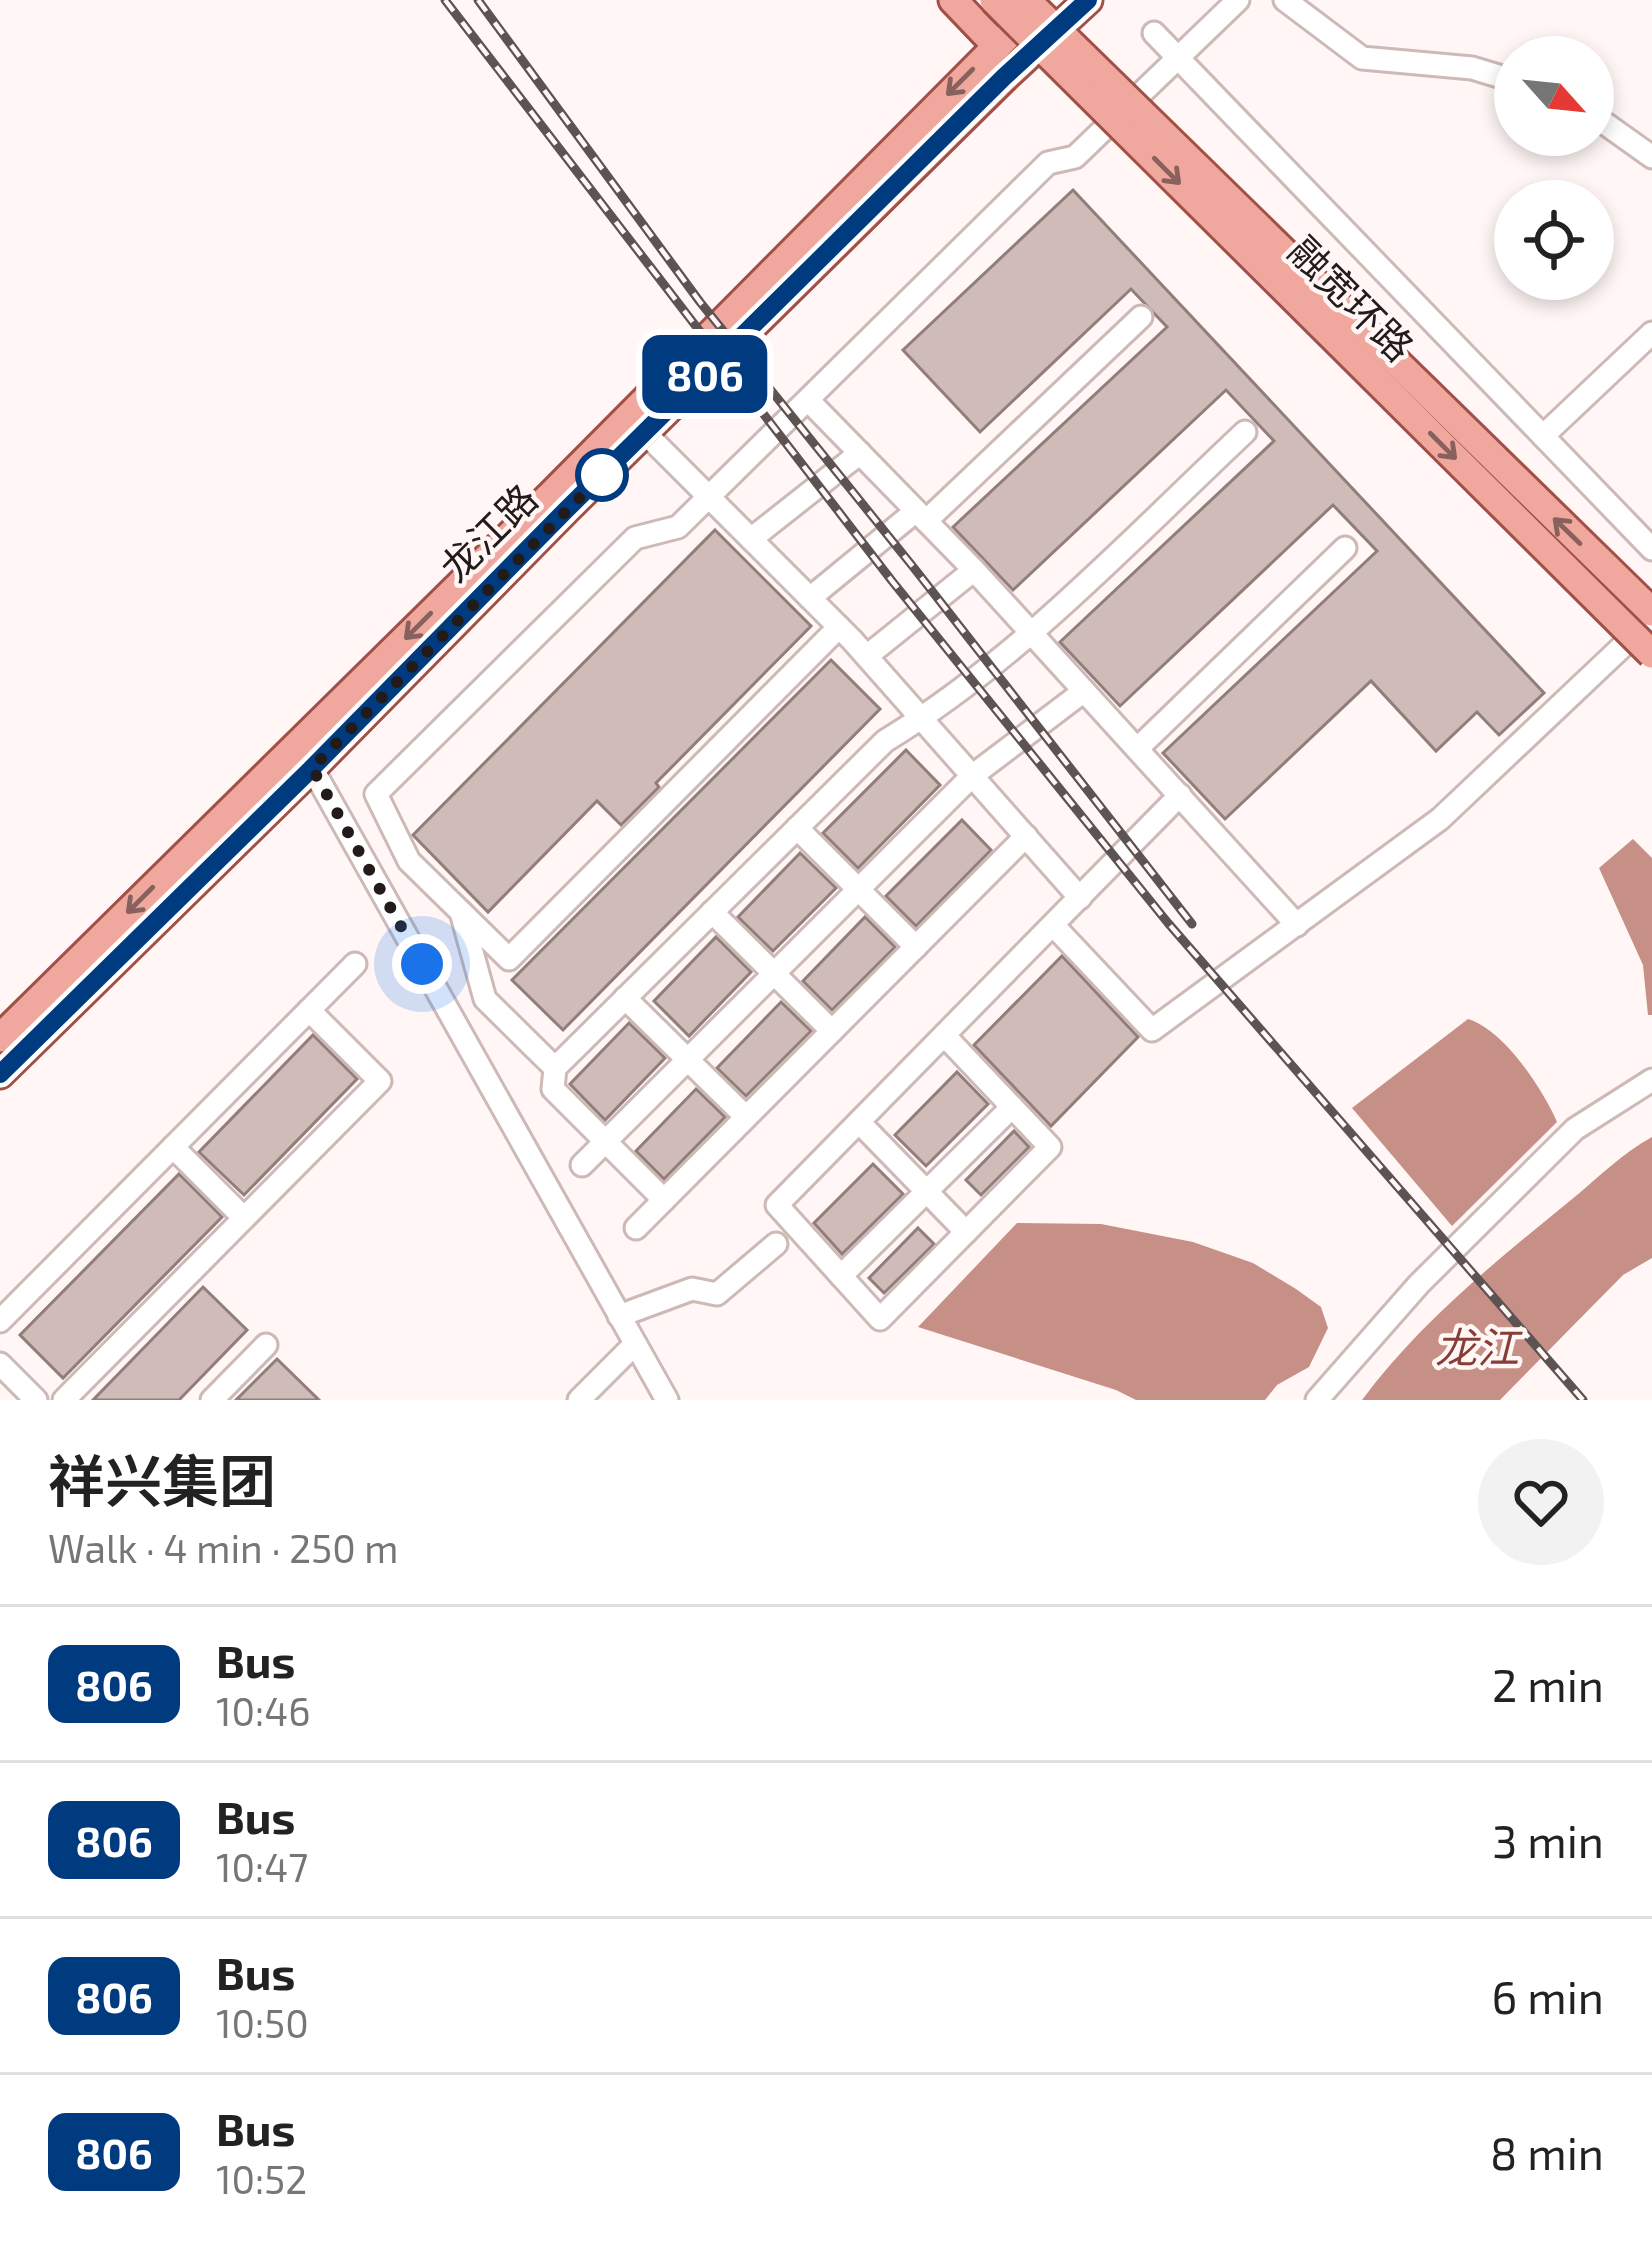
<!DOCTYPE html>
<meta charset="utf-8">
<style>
:root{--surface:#fff;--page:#f2f2f2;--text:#222;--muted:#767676;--line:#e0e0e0}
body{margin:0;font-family:"Exo 2","Noto Sans SC",sans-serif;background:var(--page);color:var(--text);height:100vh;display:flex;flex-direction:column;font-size:45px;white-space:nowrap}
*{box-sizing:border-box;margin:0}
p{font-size:39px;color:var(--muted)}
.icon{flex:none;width:66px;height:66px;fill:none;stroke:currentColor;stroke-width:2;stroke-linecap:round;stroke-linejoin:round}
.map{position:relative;height:1400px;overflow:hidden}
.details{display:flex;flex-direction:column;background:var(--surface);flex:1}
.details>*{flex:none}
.badge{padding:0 24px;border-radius:18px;font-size:42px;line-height:78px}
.needle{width:78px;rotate:117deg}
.buttons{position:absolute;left:1494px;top:36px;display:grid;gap:24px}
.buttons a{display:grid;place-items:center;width:120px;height:120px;border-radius:50%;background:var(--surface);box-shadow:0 6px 18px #0003;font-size:60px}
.you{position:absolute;width:60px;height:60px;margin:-30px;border:9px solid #fff;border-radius:50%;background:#1a73e8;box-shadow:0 0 0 18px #1a73e833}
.map>.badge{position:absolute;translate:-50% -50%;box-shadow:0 0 0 6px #fff}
.round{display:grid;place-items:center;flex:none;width:126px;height:126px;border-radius:63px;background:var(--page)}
.overview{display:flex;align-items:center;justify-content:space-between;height:204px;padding:0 48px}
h1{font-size:57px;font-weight:600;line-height:90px}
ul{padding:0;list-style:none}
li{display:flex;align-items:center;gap:36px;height:156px;padding:0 48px;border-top:3px solid var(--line)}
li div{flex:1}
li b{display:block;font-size:45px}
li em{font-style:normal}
li .badge{min-width:132px;font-weight:700;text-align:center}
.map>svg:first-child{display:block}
.water{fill:#c79087}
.building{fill:#cfbbb7;stroke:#917e7b;stroke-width:3}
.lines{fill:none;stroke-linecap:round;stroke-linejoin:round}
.minor-casing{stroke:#cdb9b6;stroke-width:27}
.major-casing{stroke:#a05046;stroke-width:33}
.minor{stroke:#fff;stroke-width:21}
.major{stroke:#efa79e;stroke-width:27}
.rail-casing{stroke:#5c5352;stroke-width:9}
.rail{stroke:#fff6f5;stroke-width:4.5;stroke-dasharray:14;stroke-linecap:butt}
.major-bridge-casing{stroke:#a05046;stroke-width:33;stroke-linecap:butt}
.major-bridge{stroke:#efa79e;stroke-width:27}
.oneway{stroke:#89615c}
.line-casing{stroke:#fff;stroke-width:27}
.line{stroke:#003b80;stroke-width:18}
.walk{stroke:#231b1a;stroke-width:12;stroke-dasharray:0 21.6}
.stop-dot{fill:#fff;stroke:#003b80;stroke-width:6}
.labels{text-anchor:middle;stroke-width:9;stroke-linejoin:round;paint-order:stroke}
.street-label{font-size:39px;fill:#231b1a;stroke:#fff6f5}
.water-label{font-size:42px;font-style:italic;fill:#863f37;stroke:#fff6f5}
</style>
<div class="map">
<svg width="1652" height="1400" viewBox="0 0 1652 1400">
<rect width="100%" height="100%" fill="#fff6f5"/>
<g class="water">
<polygon points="1633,839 1652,858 1652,1015 1648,1015 1643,965 1599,868"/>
<path d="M1468 1019C1504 1030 1542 1088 1557 1122L1452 1226 1352 1108Z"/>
<path d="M1652 1137V1258L1623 1275 1500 1400H1362C1420 1322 1496 1261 1571 1200 1597 1179 1622 1153 1652 1137Z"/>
<polygon points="1017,1223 1101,1224 1193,1242 1253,1263 1296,1289 1321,1307 1328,1328 1309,1367 1277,1385 1265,1400 1136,1400 1116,1390 918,1327"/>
</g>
<g class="building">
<polygon points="1073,190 1544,693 1499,735 1477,712 1436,751 1371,681 1225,819 1163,753 1377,551 1333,505 1120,706 1060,642 1274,441 1226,390 1013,590 953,527 1167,327 1131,289 980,432 903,350"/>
<polygon points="715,530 811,626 656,783 659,787 621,825 597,801 488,912 413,835"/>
<polygon points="831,660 880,709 563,1030 512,980"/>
<polygon points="906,750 940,785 858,868 823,833"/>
<polygon points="962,820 991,850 916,926 886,896"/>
<polygon points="800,853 836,888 773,951 738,917"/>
<polygon points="865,917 895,947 832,1010 803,981"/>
<polygon points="716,937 751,972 689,1036 654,1001"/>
<polygon points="1062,956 1138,1037 1051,1126 974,1045"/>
<polygon points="781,1002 811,1031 746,1096 717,1068"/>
<polygon points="629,1023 665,1058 605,1120 570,1084"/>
<polygon points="313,1035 357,1079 244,1195 199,1152"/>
<polygon points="957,1072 988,1104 926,1166 895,1135"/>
<polygon points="696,1089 725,1117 664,1179 636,1151"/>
<polygon points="1014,1131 1029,1147 981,1195 966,1180"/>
<polygon points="873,1164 903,1194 842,1254 814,1223"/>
<polygon points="179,1174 222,1217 63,1378 20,1335"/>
<polygon points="918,1228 934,1244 884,1293 869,1278"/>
<polygon points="203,1287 247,1330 179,1400 93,1400"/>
<polygon points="277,1359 319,1400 236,1400"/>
</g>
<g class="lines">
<defs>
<g id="minor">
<polyline points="1285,0 1362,58 1472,68 1515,81"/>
<polyline points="1154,33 1652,549"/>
<polyline points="1593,115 1652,157"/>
<polyline points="808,400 974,570 1297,925"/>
<polyline points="646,434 852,640 1080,898"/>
<polyline points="1543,436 1652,333"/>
<polyline points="926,521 1141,317"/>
<polyline points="751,539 860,453"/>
<polyline points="810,598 916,511"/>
<polyline points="839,627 509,959 409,861 376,794 635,538 678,527 1048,163 1075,157 1238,0"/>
<polyline points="867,656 974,570"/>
<polyline points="1138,748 1345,548"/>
<polyline points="312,768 667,1400"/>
<polyline points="797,828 916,947"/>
<polyline points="461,912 485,999 555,1068 553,1089 664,1200"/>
<polyline points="712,912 832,1031"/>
<polyline points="1053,925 1152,1030 1440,819 1643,627"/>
<polyline points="625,998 746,1117"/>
<polyline points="944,1035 1050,1147 880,1319 777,1205 1180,795"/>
<path d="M555 1068 885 741C1020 659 1131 539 1245 432"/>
<polyline points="859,1122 966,1232"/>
<polyline points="173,1147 244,1218"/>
<polyline points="582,1165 972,776 1084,691"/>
<polyline points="636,1228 1026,836"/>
<polyline points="841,1276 1012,1107"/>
<polyline points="619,1316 692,1289 717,1294 776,1244"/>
<polyline points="0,1321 355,964"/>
<polyline points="0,1364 36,1400"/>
<polyline points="64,1400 380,1081 309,1010"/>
<polyline points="212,1400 266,1345"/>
<polyline points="579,1400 635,1344"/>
<polyline points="1317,1400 1419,1284 1575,1129 1652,1080"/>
</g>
<g id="major">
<polyline points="953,0 997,46"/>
<polyline points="0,1038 552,494 1032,11"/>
<polyline points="0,1074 312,768 568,508 1005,77 1088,0"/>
</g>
</defs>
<use href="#minor" class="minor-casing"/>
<use href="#major" class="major-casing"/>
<use href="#minor" class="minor"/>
<use href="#major" class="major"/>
<defs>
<g id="rail">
<polyline points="445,0 892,581 1168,923 1583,1400"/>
<polyline points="478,0 700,302 914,568 1192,924"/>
</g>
</defs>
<use href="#rail" class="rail-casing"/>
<use href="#rail" class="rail"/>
<defs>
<g id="major-bridge">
<polyline points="994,0 1652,654"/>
<polyline points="1026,0 1652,612"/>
</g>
</defs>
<use href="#major-bridge" class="major-bridge-casing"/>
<use href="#major-bridge" class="major-bridge"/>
</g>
<defs><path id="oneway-shaft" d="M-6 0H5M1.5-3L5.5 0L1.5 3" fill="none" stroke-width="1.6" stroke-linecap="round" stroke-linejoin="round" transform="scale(3)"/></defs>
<g class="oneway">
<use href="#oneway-shaft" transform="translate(960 82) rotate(135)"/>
<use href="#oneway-shaft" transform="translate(1167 171) rotate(45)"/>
<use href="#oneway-shaft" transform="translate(1443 446) rotate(45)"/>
<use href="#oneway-shaft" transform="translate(1567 531) rotate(-136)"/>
<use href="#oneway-shaft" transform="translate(418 626) rotate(135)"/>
<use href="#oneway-shaft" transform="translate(140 900) rotate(135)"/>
</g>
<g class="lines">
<defs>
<polyline id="line" points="0,1074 312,768 568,508 1004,77 1088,0"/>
</defs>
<use href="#line" class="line-casing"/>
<use href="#line" class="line"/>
<polyline class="walk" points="422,964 312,768 602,475"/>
</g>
<circle class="stop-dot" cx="602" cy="475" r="24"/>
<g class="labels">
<g class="street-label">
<text transform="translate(1351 299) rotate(45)" y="14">融宽环路</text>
<text transform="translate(489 533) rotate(-45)" y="14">龙江路</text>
</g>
<g class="water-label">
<text x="1477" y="1363">龙江</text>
</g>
</g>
</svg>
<div class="buttons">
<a><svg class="needle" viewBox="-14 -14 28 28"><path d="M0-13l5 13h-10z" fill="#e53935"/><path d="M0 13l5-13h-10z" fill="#767676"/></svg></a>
<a><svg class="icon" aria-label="locate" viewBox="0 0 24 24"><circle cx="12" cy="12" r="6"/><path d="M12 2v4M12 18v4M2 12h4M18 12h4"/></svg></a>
</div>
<div class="you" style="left:422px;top:964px"></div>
<b class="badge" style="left:705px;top:374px;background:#003b80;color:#fff">806</b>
</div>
<section class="details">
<div class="overview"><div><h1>祥兴集团</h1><p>Walk · 4 min · 250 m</p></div><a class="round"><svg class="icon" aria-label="heart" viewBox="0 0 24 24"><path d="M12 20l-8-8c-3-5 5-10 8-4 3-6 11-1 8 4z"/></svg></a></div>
<ul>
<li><span class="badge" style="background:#003b80;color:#fff">806</span><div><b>Bus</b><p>10:46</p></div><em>2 min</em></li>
<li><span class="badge" style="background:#003b80;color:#fff">806</span><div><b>Bus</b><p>10:47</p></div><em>3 min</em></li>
<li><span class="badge" style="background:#003b80;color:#fff">806</span><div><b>Bus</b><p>10:50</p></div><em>6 min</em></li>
<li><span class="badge" style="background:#003b80;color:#fff">806</span><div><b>Bus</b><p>10:52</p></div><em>8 min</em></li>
</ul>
</section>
